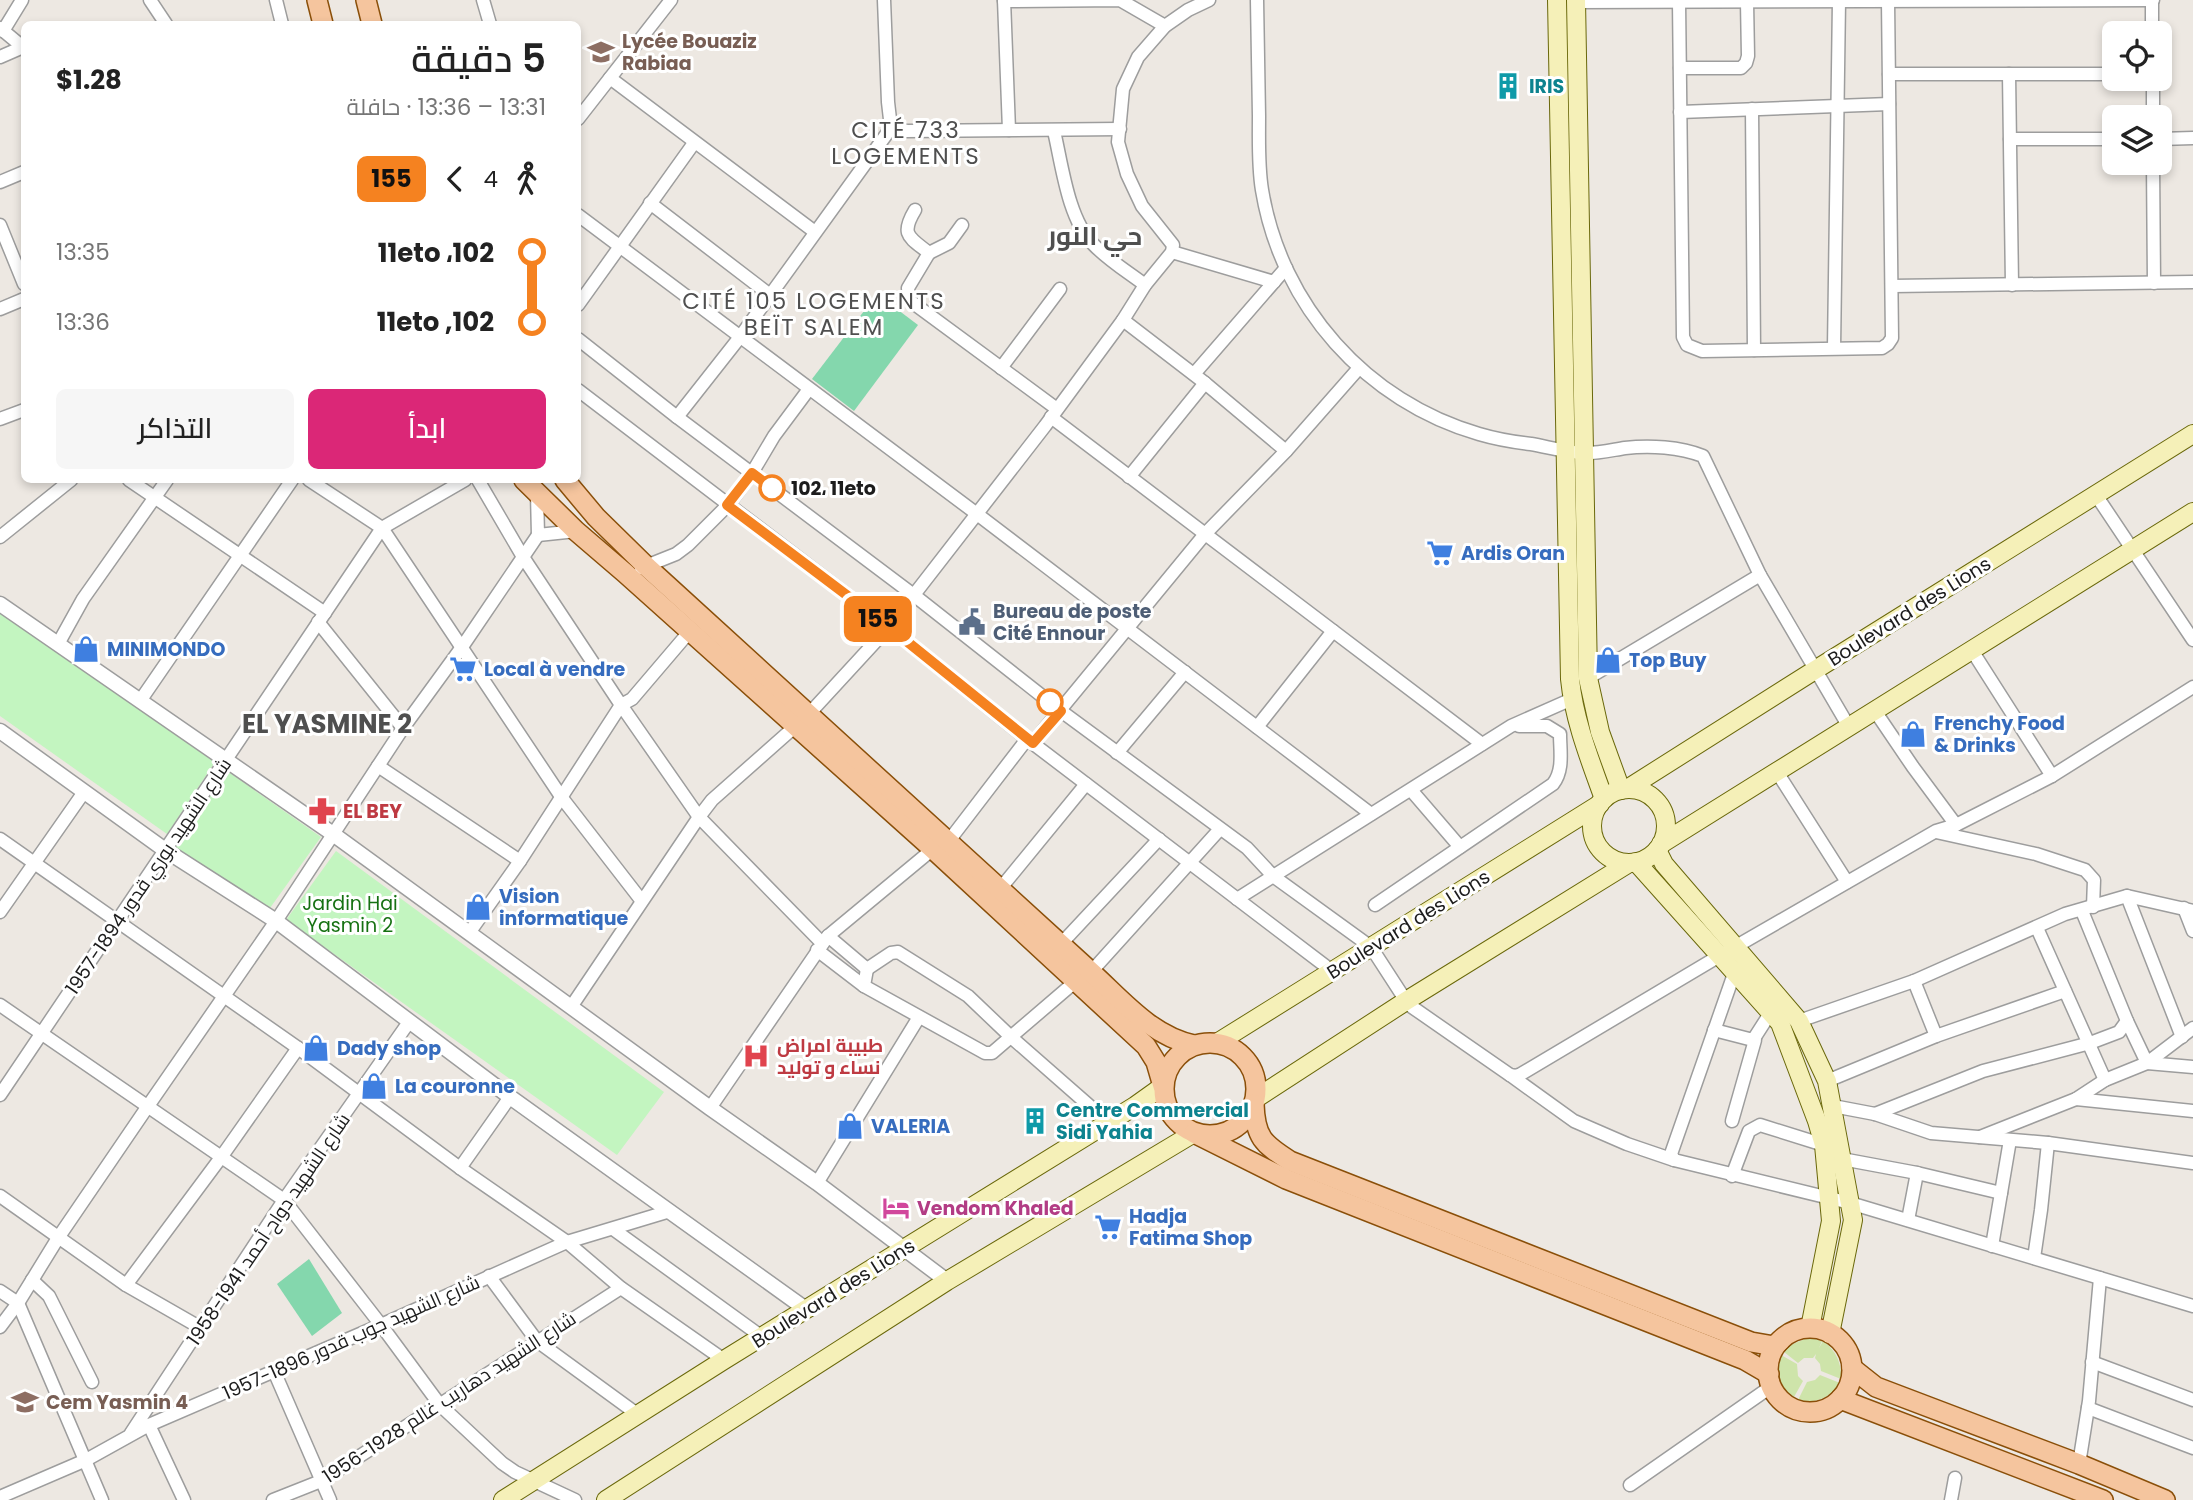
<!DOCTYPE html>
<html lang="ar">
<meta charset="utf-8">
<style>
:root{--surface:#fff;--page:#f6f6f6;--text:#222;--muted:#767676;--accent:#db2777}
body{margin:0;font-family:Poppins,Cairo,sans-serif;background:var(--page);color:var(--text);direction:rtl;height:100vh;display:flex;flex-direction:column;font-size:26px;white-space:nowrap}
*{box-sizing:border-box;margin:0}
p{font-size:23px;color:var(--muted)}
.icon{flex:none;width:38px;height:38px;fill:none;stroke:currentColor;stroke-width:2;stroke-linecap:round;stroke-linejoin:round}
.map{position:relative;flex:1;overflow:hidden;direction:ltr}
.drawer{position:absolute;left:21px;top:21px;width:560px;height:462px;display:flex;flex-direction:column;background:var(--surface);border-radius:10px;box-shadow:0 4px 10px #0003;direction:rtl}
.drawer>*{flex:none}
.badge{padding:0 14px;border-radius:10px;font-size:24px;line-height:46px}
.buttons{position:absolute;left:2102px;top:21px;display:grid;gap:14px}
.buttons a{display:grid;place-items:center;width:70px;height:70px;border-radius:10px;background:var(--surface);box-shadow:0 4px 10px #0003;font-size:35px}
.map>.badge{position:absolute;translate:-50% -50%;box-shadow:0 0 0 4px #fff}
.legs{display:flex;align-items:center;gap:10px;height:77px;padding:0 35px;font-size:23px}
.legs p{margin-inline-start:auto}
.summary{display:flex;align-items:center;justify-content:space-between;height:119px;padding:0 35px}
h1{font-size:38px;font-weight:600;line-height:52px}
.action{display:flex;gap:14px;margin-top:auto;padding:14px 35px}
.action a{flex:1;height:80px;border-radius:10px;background:var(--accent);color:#fff;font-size:28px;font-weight:600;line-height:80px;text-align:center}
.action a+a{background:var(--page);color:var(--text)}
ul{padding:0 35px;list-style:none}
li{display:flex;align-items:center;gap:24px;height:70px;font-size:26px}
li i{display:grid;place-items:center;width:10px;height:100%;margin:0 9px;background:currentColor}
li i::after{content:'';width:18px;height:18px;margin:-9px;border:5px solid;border-radius:50%;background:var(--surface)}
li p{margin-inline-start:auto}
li:first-child i{background:linear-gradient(#0000 50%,currentColor 0)}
li:last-child i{background:linear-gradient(currentColor 50%,#0000 0)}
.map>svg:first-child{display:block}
.grass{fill:#cee4aa}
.park{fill:#c3f5c0}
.pitch{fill:#84d7ad}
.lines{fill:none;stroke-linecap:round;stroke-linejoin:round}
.minor-casing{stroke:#9d9d9d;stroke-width:15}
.tertiary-casing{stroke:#9d9d9d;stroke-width:17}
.secondary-casing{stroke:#6a680b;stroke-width:20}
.primary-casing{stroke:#8a4f09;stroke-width:22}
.minor{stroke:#fff;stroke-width:12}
.tertiary{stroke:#fff;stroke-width:14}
.secondary{stroke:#f5f0b8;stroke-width:18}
.primary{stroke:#f5c59e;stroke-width:19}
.line-1-casing{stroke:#fff;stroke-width:16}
.line-1{stroke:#f58220;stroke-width:10}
.stop-1-dot{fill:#fff;stroke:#f58220;stroke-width:3.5}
.labels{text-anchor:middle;stroke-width:6;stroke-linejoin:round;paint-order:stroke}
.education-label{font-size:19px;font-weight:bold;fill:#785e54;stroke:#fff;text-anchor:start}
.culture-label{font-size:19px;font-weight:bold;fill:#0d838f;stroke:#fff;text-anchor:start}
.stop-label{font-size:19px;font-weight:bold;fill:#1c1c1c;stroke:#fff;text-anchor:start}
.shop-label{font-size:19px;font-weight:bold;fill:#366cbe;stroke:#fff;text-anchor:start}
.service-label{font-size:19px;font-weight:bold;fill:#4e5e75;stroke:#fff;text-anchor:start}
.street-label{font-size:19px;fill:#1c1c1c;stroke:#fff}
.health-label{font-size:19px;font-weight:bold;fill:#be3a42;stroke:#fff;text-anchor:start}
.park-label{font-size:19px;fill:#167112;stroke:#fff}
.hotel-label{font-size:19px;font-weight:bold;fill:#b23c85;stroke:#fff;text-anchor:start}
.quarter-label{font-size:23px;letter-spacing:2px;fill:#4f4f4f;stroke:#fff}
.district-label{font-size:26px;font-weight:bold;fill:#4f4f4f;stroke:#fff}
</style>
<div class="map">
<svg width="2193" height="1500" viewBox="0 0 2193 1500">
<rect width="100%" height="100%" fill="#ede8e2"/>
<g class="grass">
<path d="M1809 1337 1822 1341 1819 1348 1823 1341C1836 1350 1842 1364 1841 1379L1821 1371 1820 1364 1815 1358 1816 1354 1813 1358H1804L1798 1363 1784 1352 1791 1345Z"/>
<path d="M1781 1355 1797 1364 1798 1376 1803 1381 1794 1397C1778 1387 1775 1372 1781 1355Z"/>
<path d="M1820 1375 1840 1383C1830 1398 1816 1404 1798 1400L1807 1382 1815 1380Z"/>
</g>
<g class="park">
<polygon points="0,612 215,762 167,834 0,716"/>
<polygon points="227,771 321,837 270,908 174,849"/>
<polygon points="336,851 664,1092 617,1155 286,920"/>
</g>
<g class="pitch">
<polygon points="877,294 918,325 854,411 812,379"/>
<polygon points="309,1259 342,1313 312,1336 277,1284"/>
</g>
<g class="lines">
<defs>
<g id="minor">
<polyline points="150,0 166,24"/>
<polyline points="276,0 282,24"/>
<polyline points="483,0 490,24"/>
<polyline points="1004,0 1009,130"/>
<path d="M1257 0C1258 39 1258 78 1259 116 1259 141 1258 166 1262 190 1281 306 1367 402 1479 434 1496 439 1513 442 1531 444 1548 447 1566 452 1583 453 1596 454 1612 450 1625 448 1650 445 1680 447 1703 456L1760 575 1849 727"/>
<polyline points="2152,0 2152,33"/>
<polyline points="1004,1 1120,0 1165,26"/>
<polyline points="1576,2 2153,0"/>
<polyline points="1679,2 1683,337 1687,345 1702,351 1882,348 1888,344 1892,338 1888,1"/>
<polyline points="0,28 24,48"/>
<polyline points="3,31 22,0"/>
<polyline points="0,57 23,47"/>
<polyline points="1680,68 1741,68 1746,63 1748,56 1747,2"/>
<polyline points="1889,74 2114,74"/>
<polyline points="2009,74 2012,285"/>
<polyline points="610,78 815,232"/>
<polyline points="2153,79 2153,117"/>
<polyline points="1752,109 1754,350"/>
<polyline points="1680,112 1889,104"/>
<polyline points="578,119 671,0"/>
<polyline points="891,128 907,131 1120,129"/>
<path d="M1054 131C1062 165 1068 219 1093 244 1108 260 1128 272 1145 285"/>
<polyline points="2010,139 2114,139"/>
<polyline points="2160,139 2193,138"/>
<polyline points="2153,163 2154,283"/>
<polyline points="0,182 24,172"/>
<polyline points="650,203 770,295"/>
<path d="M915 210C900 235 909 237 929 253L908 288 909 300 1057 409"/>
<polyline points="578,215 977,514 1371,814"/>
<polyline points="0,225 24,284"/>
<polyline points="1172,252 1274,282"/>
<polyline points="929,253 949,243 962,225"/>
<polyline points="1892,286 2193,282"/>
<polyline points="578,305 694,143"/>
<polyline points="0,309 24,299"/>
<polyline points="1123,320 1205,383 1286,451"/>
<polyline points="578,339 677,417 915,596 1061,711 1247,848 1273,876 1371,947 1406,1001 1412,1007 1510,1075 1516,1076 1521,1074 1721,955 1936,831 1956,825 2052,776 2193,687"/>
<polyline points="1834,348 1839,1"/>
<polyline points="1001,368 1060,289"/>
<polyline points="1194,374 1286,268"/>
<polyline points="578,390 889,627 1027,739 1332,971"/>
<polyline points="677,417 740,337 891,128 888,102 884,0"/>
<polyline points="1051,417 1482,744"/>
<polyline points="0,419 24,410"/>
<polyline points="1129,477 1205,383"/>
<polyline points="129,480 325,613"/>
<polyline points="309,480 382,528 562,798 641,900"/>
<polyline points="478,480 523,557 621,705 699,817 822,943"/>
<polyline points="537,494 538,535 576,531"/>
<polyline points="2096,495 2193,640"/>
<polyline points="0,537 71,480"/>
<polyline points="641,568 676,554 688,545 728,505 752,473 774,436 809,389"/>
<polyline points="318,622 403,728"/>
<polyline points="58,644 83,599 167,480"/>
<polyline points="1971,649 2052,776"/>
<polyline points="1588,678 1760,575"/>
<polyline points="140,701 292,480"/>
<polyline points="1875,711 1913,767 1956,825"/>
<polyline points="1257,727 1333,631"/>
<polyline points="1033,743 1205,534 1286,451 1359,368"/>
<polyline points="1117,753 1185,672"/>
<polyline points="378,766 520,861"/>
<polyline points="1777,772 1847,882"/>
<polyline points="1411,790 1460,847"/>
<polyline points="1936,832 2036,854 2085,870 2094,880 2093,907"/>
<polyline points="0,839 298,1048 460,1168 567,1242 621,1288 724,1360"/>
<polyline points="948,842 1027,739"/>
<polyline points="1000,889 1086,784"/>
<polyline points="2127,896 2182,1037"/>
<polyline points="1237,899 1511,726 1572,699"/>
<path d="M1375 905 1553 784C1564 770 1560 751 1560 734L1547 726H1519"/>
<polyline points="2184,908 2193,931"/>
<polyline points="0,912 84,792"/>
<polyline points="2037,928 2105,1080"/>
<polyline points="469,933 520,861 621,705 632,699 690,631"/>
<polyline points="828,936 933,849"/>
<polyline points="1060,945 1159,839"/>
<polyline points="817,950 864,986"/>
<polyline points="867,969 864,986 985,1053 992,1053 1076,981 1091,972 1220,829"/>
<polyline points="1735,971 1671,1154 1674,1160 1850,1203 2193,1306"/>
<polyline points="1914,981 1936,1036"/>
<polyline points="0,1005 284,1200 381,1325 440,1405 502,1463 515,1472 575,1500"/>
<polyline points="571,1007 699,817 712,800 808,715 889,627 1045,426 1123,320 1145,285 1172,252 1173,245 1142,206 1127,174 1118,142 1123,89 1138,57 1165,26 1188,10 1209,0"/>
<polyline points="1799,1021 1914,981 2065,914 2127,896 2193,911"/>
<polyline points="2127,1021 2147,1063 2193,1067"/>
<polyline points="1714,1030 1753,1040 1771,1012"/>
<polyline points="1510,1075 1574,1121 1627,1144 1674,1160"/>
<polyline points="1827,1081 1936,1036 2065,991"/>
<polyline points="0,1095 382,528 465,480"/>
<polyline points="2076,1099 2193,1111"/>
<polyline points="1833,1106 1875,1114 1931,1133 2048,1143 2193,1163"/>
<polyline points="710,1108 828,936 867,969 891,953 898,952 968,996 1011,1037 1109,1123"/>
<polyline points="1875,1114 1983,1071 2090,1043 2119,1032 2127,1021 2082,911"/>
<polyline points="1732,1121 1755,1040"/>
<polyline points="1980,1137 2076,1099 2105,1080 2147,1063 2193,1028"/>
<polyline points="1842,1159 1917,1173 2001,1193"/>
<polyline points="460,1168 510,1097"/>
<polyline points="1732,1176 1749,1131 1760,1125 1824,1145"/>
<polyline points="817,1183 919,1017"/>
<polyline points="0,1196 126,1285 201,1328"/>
<polyline points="1908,1220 1917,1173"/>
<polyline points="613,1229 762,1337"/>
<polyline points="1992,1246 2010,1140"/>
<polyline points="2034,1258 2041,1210 2048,1143"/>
<polyline points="489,1276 537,1341 637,1414"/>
<polyline points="32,1280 49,1296 92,1382"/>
<polyline points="126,1285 222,1156 298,1048"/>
<polyline points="0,1291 18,1303 102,1500"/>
<polyline points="0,1327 18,1303 58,1238 148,1106 276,921 403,728 462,647 538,535"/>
<polyline points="2092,1362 2193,1400"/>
<polyline points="274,1371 330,1500"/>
<polyline points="2088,1408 2193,1448"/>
<polyline points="149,1425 184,1500"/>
<polyline points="131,1433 284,1200 409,1022"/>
<polyline points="2079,1464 2089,1401 2100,1278"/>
<polyline points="1630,1485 1772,1386"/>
<polyline points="0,1497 86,1460 149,1425 381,1325 567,1242 670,1211"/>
<polyline points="273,1500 321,1481 621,1288"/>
<polyline points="1951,1500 1955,1478"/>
</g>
<g id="tertiary">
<polyline points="0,604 333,834 710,1108 817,1183 947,1281"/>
<polyline points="0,731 165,850 276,921 510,1097 807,1310"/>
</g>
<g id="secondary">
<path d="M1557 0 1570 679C1574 720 1590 760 1604 799"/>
<polyline points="1576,0 1588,678 1600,732 1621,790"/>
<polyline points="1627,789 1815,670 2193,434"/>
<circle cx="1629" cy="826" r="37"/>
<polyline points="1661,844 2193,512"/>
<polyline points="1657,850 1664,864 1799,1021 1827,1081 1853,1220 1830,1334"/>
<polyline points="1636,862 1780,1023 1817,1121 1824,1145 1831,1221 1810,1328"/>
<polyline points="1217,1043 1600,804"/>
<polyline points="1255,1099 1406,1001 1629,863"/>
<polyline points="503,1500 724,1360 1135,1106 1163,1086"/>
<polyline points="606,1500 947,1281 1194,1133"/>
</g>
<g id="primary">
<polyline points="317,0 323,24"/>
<polyline points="366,0 372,24"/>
<polyline points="524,480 576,531 625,573 933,849 1146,1046 1156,1062 1163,1086"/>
<path d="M565 480 596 517 647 567 1091 972C1122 1000 1151 1036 1194 1045"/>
<circle cx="1210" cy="1089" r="46"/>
<path d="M1254 1104C1255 1137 1263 1144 1290 1161L1751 1342 1774 1346 1781 1340"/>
<polyline points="1194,1133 1286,1179 1745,1360 1769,1374"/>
<circle cx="1810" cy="1370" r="42"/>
<polyline points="1852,1368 1876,1387 2079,1464 2165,1500"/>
<polyline points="1840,1399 2103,1500"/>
</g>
</defs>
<use href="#minor" class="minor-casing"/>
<use href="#tertiary" class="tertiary-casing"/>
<use href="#secondary" class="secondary-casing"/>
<use href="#primary" class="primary-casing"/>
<use href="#minor" class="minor"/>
<use href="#tertiary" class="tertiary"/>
<use href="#secondary" class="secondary"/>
<use href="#primary" class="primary"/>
</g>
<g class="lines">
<defs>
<polyline id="line-1" points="772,488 752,473 727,505 889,627 1033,743 1061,711 1050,702"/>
</defs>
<use href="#line-1" class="line-1-casing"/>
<use href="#line-1" class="line-1"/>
</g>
<defs>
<symbol id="school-bare" viewBox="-9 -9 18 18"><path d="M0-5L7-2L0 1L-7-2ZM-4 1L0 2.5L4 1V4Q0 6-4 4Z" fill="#8d6e63" stroke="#fff" stroke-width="2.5" paint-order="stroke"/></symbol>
<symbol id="building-bare" viewBox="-9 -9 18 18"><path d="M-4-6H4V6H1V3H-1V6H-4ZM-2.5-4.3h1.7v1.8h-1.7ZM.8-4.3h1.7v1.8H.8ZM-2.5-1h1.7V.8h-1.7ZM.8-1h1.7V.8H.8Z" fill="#0f9aa8" stroke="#fff" stroke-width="2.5" paint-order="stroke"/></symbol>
<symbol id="supermarket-bare" viewBox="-9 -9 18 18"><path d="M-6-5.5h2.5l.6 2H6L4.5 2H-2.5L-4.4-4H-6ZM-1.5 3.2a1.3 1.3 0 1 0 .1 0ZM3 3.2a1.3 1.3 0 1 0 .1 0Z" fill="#3f7fe0" stroke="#fff" stroke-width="2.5" paint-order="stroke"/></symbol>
<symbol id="civic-bare" viewBox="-9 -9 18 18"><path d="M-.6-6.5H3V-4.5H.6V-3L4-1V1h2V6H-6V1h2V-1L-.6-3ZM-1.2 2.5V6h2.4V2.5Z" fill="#5c6f8a" stroke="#fff" stroke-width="2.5" paint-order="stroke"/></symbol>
<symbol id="shop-bare" viewBox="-9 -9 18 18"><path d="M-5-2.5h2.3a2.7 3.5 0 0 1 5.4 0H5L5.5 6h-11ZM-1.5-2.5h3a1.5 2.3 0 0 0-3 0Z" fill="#3f7fe0" stroke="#fff" stroke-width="2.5" paint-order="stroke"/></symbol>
<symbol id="pharmacy-bare" viewBox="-9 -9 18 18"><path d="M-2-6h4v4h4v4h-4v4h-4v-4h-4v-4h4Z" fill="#e0444e" stroke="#fff" stroke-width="2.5" paint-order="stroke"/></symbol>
<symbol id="hospital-bare" viewBox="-9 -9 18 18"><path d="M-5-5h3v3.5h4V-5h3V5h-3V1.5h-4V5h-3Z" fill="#e0444e" stroke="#fff" stroke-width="2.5" paint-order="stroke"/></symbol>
<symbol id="hotel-bare" viewBox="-9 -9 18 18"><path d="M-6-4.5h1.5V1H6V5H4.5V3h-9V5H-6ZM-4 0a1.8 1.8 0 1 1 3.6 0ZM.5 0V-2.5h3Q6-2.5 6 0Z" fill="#d1479c" stroke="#fff" stroke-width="2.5" paint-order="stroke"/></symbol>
</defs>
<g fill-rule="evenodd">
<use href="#school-bare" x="582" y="33" width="38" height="38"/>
<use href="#building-bare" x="1489" y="67" width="38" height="38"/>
<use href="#supermarket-bare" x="1421" y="534" width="38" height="38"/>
<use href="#civic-bare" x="953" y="603" width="38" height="38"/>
<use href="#shop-bare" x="67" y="630" width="38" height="38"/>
<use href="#shop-bare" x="1589" y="641" width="38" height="38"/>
<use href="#supermarket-bare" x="444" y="650" width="38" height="38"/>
<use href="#shop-bare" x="1894" y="715" width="38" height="38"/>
<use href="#pharmacy-bare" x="303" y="792" width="38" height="38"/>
<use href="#shop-bare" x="459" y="888" width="38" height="38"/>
<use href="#shop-bare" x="297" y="1029" width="38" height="38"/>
<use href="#hospital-bare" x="737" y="1037" width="38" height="38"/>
<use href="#shop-bare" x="355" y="1067" width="38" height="38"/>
<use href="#building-bare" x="1016" y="1102" width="38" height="38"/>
<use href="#shop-bare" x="831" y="1107" width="38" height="38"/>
<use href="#hotel-bare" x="877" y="1189" width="38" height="38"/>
<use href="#supermarket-bare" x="1089" y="1208" width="38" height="38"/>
<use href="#school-bare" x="6" y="1383" width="38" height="38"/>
</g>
<g class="stop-1-dot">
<circle cx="772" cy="488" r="12"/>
<circle cx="1050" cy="702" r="12"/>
</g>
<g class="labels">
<g class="education-label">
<text x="622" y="48">Lycée Bouaziz<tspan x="622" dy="22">Rabiaa</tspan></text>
<text x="46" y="1409">Cem Yasmin 4</text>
</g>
<g class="culture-label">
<text x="1529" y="93">IRIS</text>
<text x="1056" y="1117">Centre Commercial<tspan x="1056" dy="22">Sidi Yahia</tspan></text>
</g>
<g class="stop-label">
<text x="791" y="495">102، 11eto</text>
</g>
<g class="shop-label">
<text x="1461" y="560">Ardis Oran</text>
<text x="107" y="656">MINIMONDO</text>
<text x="1629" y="667">Top Buy</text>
<text x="484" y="676">Local à vendre</text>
<text x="1934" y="730">Frenchy Food<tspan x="1934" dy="22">&amp; Drinks</tspan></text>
<text x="499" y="903">Vision<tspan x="499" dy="22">informatique</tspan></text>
<text x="337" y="1055">Dady shop</text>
<text x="395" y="1093">La couronne</text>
<text x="871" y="1133">VALERIA</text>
<text x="1129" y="1223">Hadja<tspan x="1129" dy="22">Fatima Shop</tspan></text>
</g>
<g class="service-label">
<text x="993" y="618">Bureau de poste<tspan x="993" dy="22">Cité Ennour</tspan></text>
</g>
<g class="street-label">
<text transform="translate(1909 611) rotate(-32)" y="7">Boulevard des Lions</text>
<text transform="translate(148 876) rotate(-56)" y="7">شارع الشهيد بوري قدور 1894-1957</text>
<text transform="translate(1408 924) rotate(-32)" y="7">Boulevard des Lions</text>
<text transform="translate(268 1229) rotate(-56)" y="7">شارع الشهيد دواح أحمد 1941-1958</text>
<text transform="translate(833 1293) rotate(-32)" y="7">Boulevard des Lions</text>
<text transform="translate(351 1337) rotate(-24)" y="7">شارع الشهيد جوب قدور 1896-1957</text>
<text transform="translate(449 1397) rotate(-33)" y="7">شارع الشهيد دهاريب غالم 1928-1956</text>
</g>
<g class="health-label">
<text x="343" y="818">EL BEY</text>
<text x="777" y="1052">طبيبة امراض<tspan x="777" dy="22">نساء و توليد</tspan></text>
</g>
<g class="park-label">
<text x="350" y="910">Jardin Hai<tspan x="350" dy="22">Yasmin 2</tspan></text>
</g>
<g class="hotel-label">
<text x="917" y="1215">Vendom Khaled</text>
</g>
<g class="quarter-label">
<text x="906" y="138">CITÉ 733<tspan x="906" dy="26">LOGEMENTS</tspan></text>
<text x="814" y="309">CITÉ 105 LOGEMENTS<tspan x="814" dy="26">BEÏT SALEM</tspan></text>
</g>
<g class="district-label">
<text x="1095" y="245">حي النور</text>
<text x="327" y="733">EL YASMINE 2</text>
</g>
</g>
</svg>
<div class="buttons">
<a><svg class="icon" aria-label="locate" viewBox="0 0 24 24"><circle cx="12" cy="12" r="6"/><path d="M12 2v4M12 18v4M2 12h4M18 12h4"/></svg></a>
<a><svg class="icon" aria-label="layers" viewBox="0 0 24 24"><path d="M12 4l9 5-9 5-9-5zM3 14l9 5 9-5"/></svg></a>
</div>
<b class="badge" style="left:878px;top:619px;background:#f58220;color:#111">155</b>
<section class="drawer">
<div class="summary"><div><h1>5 دقيقة</h1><p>13:31 – 13:36 · حافلة</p></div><b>$1.28</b></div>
<div class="legs"><svg class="icon" aria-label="walk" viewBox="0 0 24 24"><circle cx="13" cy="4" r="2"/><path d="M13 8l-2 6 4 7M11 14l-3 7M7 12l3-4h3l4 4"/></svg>4<svg class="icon" aria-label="back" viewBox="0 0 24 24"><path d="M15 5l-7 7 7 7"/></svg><b class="badge" style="background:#f58220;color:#111">155</b></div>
<ul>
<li><i style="color:#f58220"></i><b>102، 11eto</b><p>13:35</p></li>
<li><i style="color:#f58220"></i><b>102, 11eto</b><p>13:36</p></li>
</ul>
<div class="action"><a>ابدأ</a><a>التذاكر</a></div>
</section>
</div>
